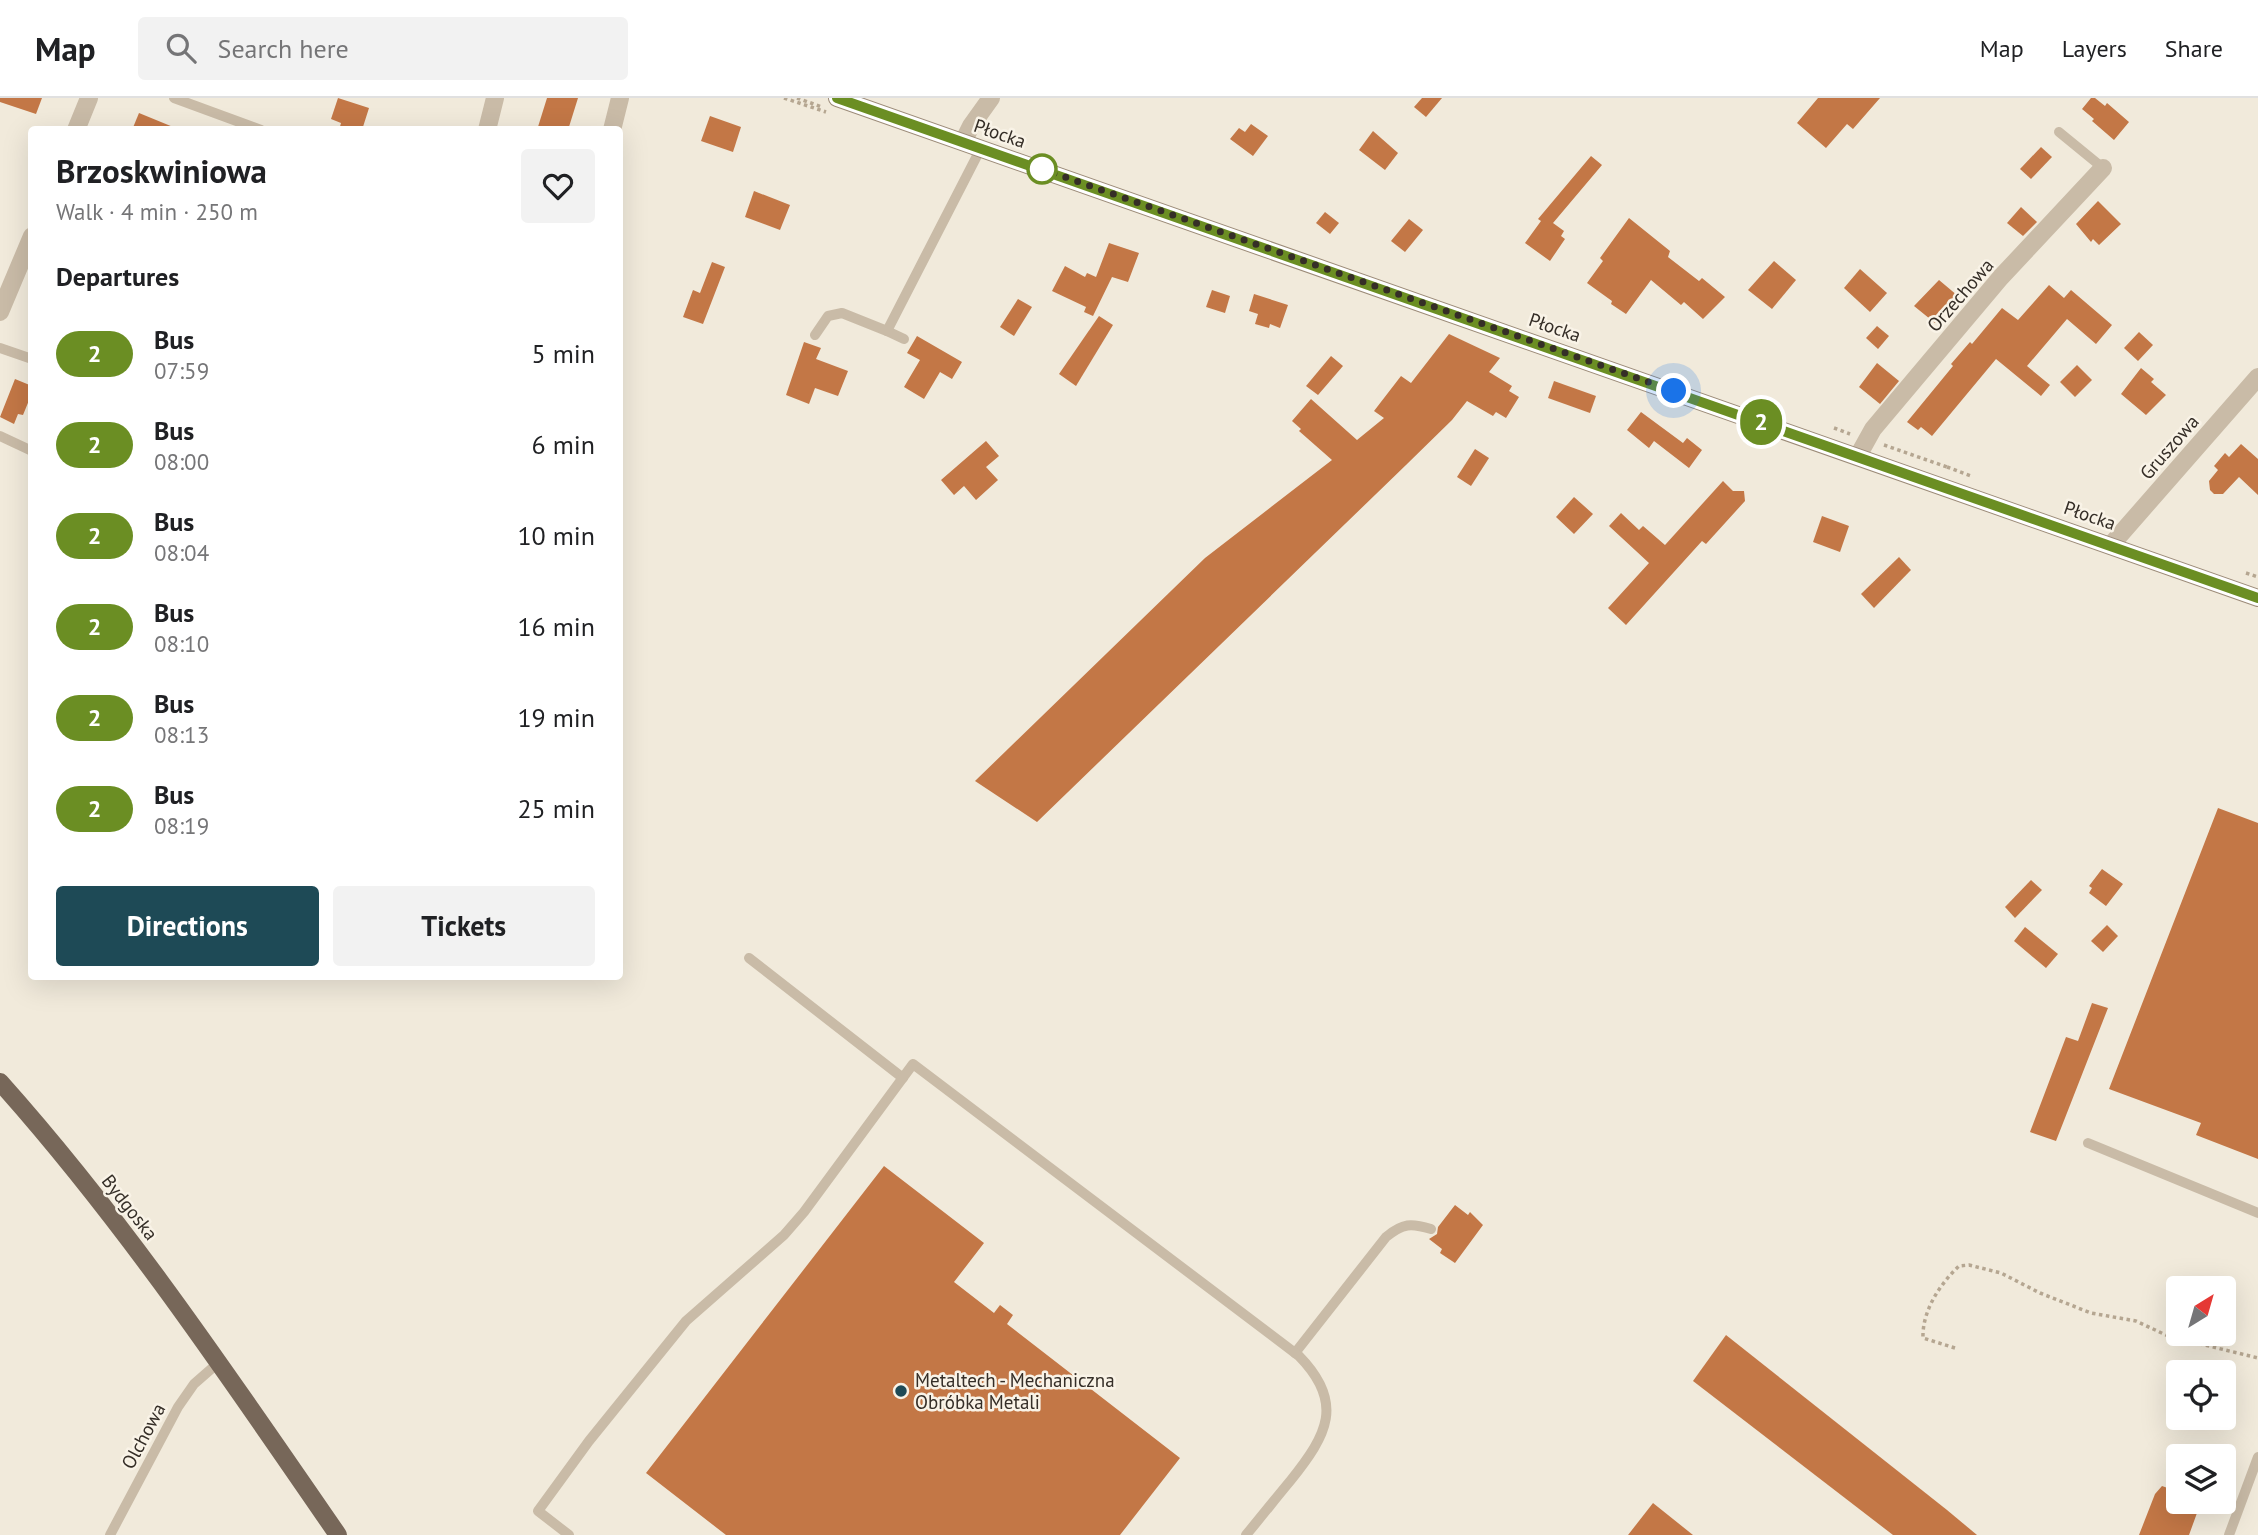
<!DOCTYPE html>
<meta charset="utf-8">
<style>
:root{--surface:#fff;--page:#f2f2f2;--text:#202124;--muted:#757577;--line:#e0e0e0;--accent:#1e4a56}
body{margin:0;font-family:"PT Sans",sans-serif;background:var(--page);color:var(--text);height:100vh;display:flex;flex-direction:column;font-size:26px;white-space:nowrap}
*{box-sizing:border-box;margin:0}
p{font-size:23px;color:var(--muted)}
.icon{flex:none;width:38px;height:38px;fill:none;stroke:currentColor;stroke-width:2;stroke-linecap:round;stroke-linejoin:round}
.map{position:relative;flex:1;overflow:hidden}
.drawer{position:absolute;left:28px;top:28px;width:595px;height:854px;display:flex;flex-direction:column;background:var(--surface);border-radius:7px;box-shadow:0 7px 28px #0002}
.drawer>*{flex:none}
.badge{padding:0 14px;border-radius:23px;font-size:24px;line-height:46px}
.needle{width:46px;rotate:37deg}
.tools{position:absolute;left:2166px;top:1178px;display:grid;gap:14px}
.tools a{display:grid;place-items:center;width:70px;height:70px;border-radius:7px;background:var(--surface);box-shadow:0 7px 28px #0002;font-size:35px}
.you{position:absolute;width:35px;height:35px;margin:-18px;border:5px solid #fff;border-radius:50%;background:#1a73e8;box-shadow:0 0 0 10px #1a73e833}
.map>.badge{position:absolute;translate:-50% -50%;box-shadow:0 0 0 4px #fff}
h2{padding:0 28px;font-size:26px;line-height:63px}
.round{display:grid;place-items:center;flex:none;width:74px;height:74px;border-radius:7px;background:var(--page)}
.summary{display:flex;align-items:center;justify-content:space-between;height:119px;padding:0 28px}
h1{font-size:33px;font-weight:600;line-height:52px}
.cta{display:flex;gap:14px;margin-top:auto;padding:14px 28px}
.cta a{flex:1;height:80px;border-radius:7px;background:var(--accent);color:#fff;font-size:28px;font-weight:600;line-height:80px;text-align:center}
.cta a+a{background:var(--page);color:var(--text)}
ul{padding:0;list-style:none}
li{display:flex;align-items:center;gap:21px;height:91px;padding:0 28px}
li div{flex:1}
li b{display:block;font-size:26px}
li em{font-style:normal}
li .badge{min-width:77px;font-weight:700;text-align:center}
header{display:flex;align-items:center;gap:42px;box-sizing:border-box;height:98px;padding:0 35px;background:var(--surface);border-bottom:2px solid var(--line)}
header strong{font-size:33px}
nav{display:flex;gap:38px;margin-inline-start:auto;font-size:24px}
.search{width:490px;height:63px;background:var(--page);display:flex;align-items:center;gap:18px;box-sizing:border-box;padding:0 24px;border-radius:7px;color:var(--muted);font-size:26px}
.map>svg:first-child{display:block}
.building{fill:#c37746}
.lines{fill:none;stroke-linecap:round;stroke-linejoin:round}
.path{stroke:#b5a691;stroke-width:3.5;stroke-dasharray:3.5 3.5;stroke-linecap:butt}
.lane{stroke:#c9bba7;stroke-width:10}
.street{stroke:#c9bba7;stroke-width:18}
.secondary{stroke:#9c8b78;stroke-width:18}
.primary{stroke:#776759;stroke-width:18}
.line-casing{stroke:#fff;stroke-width:16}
.line{stroke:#6b8e23;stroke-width:10}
.walk{stroke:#352e27;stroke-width:7;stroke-dasharray:0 12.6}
.stop-dot{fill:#fff;stroke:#6b8e23;stroke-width:3.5}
.poi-dot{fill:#1e4a56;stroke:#f9f3e7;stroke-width:2.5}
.labels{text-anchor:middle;stroke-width:5;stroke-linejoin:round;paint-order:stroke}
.street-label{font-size:19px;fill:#352e27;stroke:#f9f3e7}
.poi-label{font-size:19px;fill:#352e27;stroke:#f9f3e7;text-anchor:start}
</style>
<header>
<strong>Map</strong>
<div class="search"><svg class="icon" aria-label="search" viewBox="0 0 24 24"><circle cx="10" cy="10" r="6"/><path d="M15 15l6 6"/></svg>Search here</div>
<nav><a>Map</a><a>Layers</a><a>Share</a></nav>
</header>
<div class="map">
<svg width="2258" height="1437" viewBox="0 0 2258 1437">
<rect width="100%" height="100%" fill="#f1eadb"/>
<g class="building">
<polygon points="0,0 42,0 36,16 0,4"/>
<polygon points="338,0 369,10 362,32 339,32 341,25 331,21"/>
<polygon points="547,0 578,0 568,32 537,32"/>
<polygon points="1422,0 1442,0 1426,19 1414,9"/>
<polygon points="1818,0 1880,0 1853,31 1847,26 1826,50 1797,25"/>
<polygon points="2091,0 2095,0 2105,8 2107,5 2129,24 2114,42 2092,23 2094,21 2082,11"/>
<polygon points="139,15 178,31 177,32 132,32"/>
<polygon points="710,18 741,29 733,54 701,43"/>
<polygon points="1251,26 1268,38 1253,58 1230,41 1239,30 1245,34"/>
<polygon points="1373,33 1398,55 1385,72 1359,52"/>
<polygon points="2041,49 2052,59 2031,81 2020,71"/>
<polygon points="1591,58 1602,67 1553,125 1564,133 1561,138 1565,141 1550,163 1525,145 1541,123 1538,121"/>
<polygon points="754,93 790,107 780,132 745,119"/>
<polygon points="2098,103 2121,126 2099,147 2093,141 2091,144 2076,126"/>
<polygon points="2021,109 2037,124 2023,138 2007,125"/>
<polygon points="1325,114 1339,125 1330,136 1316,125"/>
<polygon points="1629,120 1670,153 1668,159 1699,183 1702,180 1725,199 1703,221 1684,204 1681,207 1651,182 1626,216 1611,206 1612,203 1587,185 1603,163 1600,160"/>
<polygon points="1409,121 1423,132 1405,154 1391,143"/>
<polygon points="1109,145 1139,155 1128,184 1112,179 1093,218 1084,214 1086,209 1052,193 1065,168 1085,179 1087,175 1096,179"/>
<polygon points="1774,163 1796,182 1772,211 1748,192"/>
<polygon points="712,164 725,169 703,226 683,219 693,192 700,195"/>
<polygon points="1860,171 1887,195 1870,214 1844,190"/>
<polygon points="1939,182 1958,198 1953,204 1955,206 1935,225 1914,208"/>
<polygon points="2049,187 2064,200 2071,192 2112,227 2096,246 2067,221 2027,268 2050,287 2041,298 1996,261 1932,338 1921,329 1918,332 1907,324 1953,268 1951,266 1970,244 1972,246 2002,210 2018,222"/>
<polygon points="1212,192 1230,198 1225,215 1206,209"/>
<polygon points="1254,196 1288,207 1280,230 1270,226 1269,230 1255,226 1258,216 1249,213"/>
<polygon points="1018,201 1032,209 1014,238 1000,229"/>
<polygon points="1099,218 1113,227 1076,288 1059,276"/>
<polygon points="1877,228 1889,238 1878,251 1866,240"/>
<polygon points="2139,234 2153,247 2138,263 2124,250"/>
<polygon points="1449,236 1500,260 1489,274 1512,288 1509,293 1519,299 1506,320 1496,314 1493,318 1467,303 1452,322 1406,367 1037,724 975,683 1205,460 1332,362 1299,333 1301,331 1292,323 1311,301 1357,342 1384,320 1374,313 1401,278 1411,285"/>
<polygon points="917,238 962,264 952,281 940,274 924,301 904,289 920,262 907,255"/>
<polygon points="804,244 821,250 816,261 848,273 838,298 815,290 809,306 786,297"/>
<polygon points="1331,258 1343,268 1318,297 1306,288"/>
<polygon points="1877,265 1899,283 1880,306 1859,289"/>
<polygon points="2077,267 2092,282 2075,299 2060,284"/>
<polygon points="2141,270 2154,281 2151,284 2166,297 2146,317 2121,296"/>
<polygon points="15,281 32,288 32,295 23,317 18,316 14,326 0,319"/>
<polygon points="1554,283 1596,298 1590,315 1548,300"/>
<polygon points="1641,314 1683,345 1687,340 1702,352 1689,370 1654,343 1649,350 1627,332"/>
<polygon points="986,343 999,358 986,369 998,382 976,402 964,388 954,397 941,382"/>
<polygon points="2241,346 2258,361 2258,397 2239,379 2223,396 2214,396 2210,392 2209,383 2218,372 2214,368 2225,355 2229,359"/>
<polygon points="1475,351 1489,360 1471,388 1457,379"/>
<polygon points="1723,383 1733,393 1744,393 1745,403 1706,446 1702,443 1626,527 1608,510 1649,465 1609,428 1621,415 1639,432 1643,428 1665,447"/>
<polygon points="1574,399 1593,416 1574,436 1556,419"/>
<polygon points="1822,418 1849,428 1840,454 1813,444"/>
<polygon points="1899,459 1911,472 1874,510 1861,496"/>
<polygon points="2218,710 2258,725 2258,1061 2196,1037 2201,1025 2109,991"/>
<polygon points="2102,771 2123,786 2106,808 2089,795 2092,790 2089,788"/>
<polygon points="2031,782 2042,792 2015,820 2005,809"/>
<polygon points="2107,827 2118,838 2103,854 2091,843"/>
<polygon points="2025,829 2058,856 2046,870 2014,843"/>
<polygon points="2092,905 2108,910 2056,1043 2030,1034 2066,939 2078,943"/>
<polygon points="884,1068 984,1145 954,1184 994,1215 1000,1207 1013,1217 1007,1226 1180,1360 1120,1437 726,1437 646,1375"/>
<polygon points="1455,1107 1468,1117 1470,1114 1483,1127 1455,1165 1440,1155 1442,1151 1429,1141 1437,1136 1438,1129"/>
<polygon points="1726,1237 1947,1412 1977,1437 1893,1437 1693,1283"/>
<polygon points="2162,1388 2179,1394 2179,1404 2201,1404 2189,1437 2139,1437 2155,1396"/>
<polygon points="1653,1405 1693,1437 1628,1437"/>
</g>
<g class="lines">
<g class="path">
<polyline points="784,0 826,14"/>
<polyline points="797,0 822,9"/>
<polyline points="1834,330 1850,336"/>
<polyline points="1884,347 1947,369 1946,372"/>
<polyline points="1947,369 1971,378"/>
<polyline points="2246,475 2258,479"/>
<path d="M1955 1250 1923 1240C1922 1213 1940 1186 1959 1168L1969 1167 2001 1175 2040 1195 2091 1215 2136 1223 2168 1238 2258 1260"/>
</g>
<g class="lane">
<polyline points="174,0 261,32"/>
<polyline points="2059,34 2103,70"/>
<polyline points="887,233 904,241"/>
<polyline points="815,237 828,218 842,215 887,233 981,50"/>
<polyline points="0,250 32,261"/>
<polyline points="0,338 32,353"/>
<polyline points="749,860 903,980"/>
<polyline points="2088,1045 2258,1115"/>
<path d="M1295 1255 1386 1139C1403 1125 1411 1125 1431 1131"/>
<polyline points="110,1437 178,1309 194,1286 218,1265"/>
<path d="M569 1437 538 1413 589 1343 686 1223 784 1137 804 1114 913 966 1299 1258C1345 1305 1327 1337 1291 1382 1276 1400 1261 1419 1246 1437"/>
<polyline points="2229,1437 2258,1359"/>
</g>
<g class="street">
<polyline points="76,32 89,0"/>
<polyline points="487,32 495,0"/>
<polyline points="612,32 620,0"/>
<polyline points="963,44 971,28 991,0"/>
<polyline points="0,214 32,138"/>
<polyline points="1858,358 1873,331 2001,179 2103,70"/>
<polyline points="2111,447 2258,279"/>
</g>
<polyline class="secondary" points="837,0 2258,500"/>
<path class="primary" d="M0 984C126 1125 231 1282 338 1437"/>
</g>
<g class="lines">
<defs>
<polyline id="line" points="837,0 2258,500"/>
</defs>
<use href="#line" class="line-casing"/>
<use href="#line" class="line"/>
<polyline class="walk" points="1042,71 1674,293"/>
</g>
<circle class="stop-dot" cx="1042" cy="71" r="14"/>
<circle class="poi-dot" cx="901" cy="1293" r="7"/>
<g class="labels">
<g class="street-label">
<text transform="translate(1000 35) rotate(19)" y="7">Płocka</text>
<text transform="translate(1960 197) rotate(-49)" y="7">Orzechowa</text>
<text transform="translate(1555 229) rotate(19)" y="7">Płocka</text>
<text transform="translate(2169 349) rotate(-49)" y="7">Gruszowa</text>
<text transform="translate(2090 417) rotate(19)" y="7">Płocka</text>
<text transform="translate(130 1109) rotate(52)" y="7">Bydgoska</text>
<text transform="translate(143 1338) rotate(-62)" y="7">Olchowa</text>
</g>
<g class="poi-label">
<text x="915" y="1289">Metaltech - Mechaniczna<tspan x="915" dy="22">Obróbka Metali</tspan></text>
</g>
</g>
</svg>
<div class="tools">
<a><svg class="needle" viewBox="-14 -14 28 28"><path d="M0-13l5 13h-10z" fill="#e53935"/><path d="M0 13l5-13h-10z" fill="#757577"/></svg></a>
<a><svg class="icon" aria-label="locate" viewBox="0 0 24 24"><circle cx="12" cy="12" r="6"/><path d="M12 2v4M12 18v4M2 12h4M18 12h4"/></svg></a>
<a><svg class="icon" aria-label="layers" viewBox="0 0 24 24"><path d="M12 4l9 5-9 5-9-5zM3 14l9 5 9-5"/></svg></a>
</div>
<div class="you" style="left:1674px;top:293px"></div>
<b class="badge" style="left:1761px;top:324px;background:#6b8e23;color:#fff">2</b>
<section class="drawer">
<div class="summary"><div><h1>Brzoskwiniowa</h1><p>Walk · 4 min · 250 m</p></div><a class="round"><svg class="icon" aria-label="heart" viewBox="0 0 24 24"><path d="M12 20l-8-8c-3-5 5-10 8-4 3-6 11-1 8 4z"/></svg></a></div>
<h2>Departures</h2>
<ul>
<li><span class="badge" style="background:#6b8e23;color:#fff">2</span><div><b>Bus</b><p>07:59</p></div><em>5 min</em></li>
<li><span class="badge" style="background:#6b8e23;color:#fff">2</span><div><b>Bus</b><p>08:00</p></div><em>6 min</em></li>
<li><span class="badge" style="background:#6b8e23;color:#fff">2</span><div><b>Bus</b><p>08:04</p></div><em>10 min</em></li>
<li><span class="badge" style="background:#6b8e23;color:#fff">2</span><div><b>Bus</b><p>08:10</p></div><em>16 min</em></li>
<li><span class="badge" style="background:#6b8e23;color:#fff">2</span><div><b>Bus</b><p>08:13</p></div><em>19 min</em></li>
<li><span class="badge" style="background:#6b8e23;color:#fff">2</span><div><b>Bus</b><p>08:19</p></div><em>25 min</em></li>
</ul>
<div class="cta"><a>Directions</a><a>Tickets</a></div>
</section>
</div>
